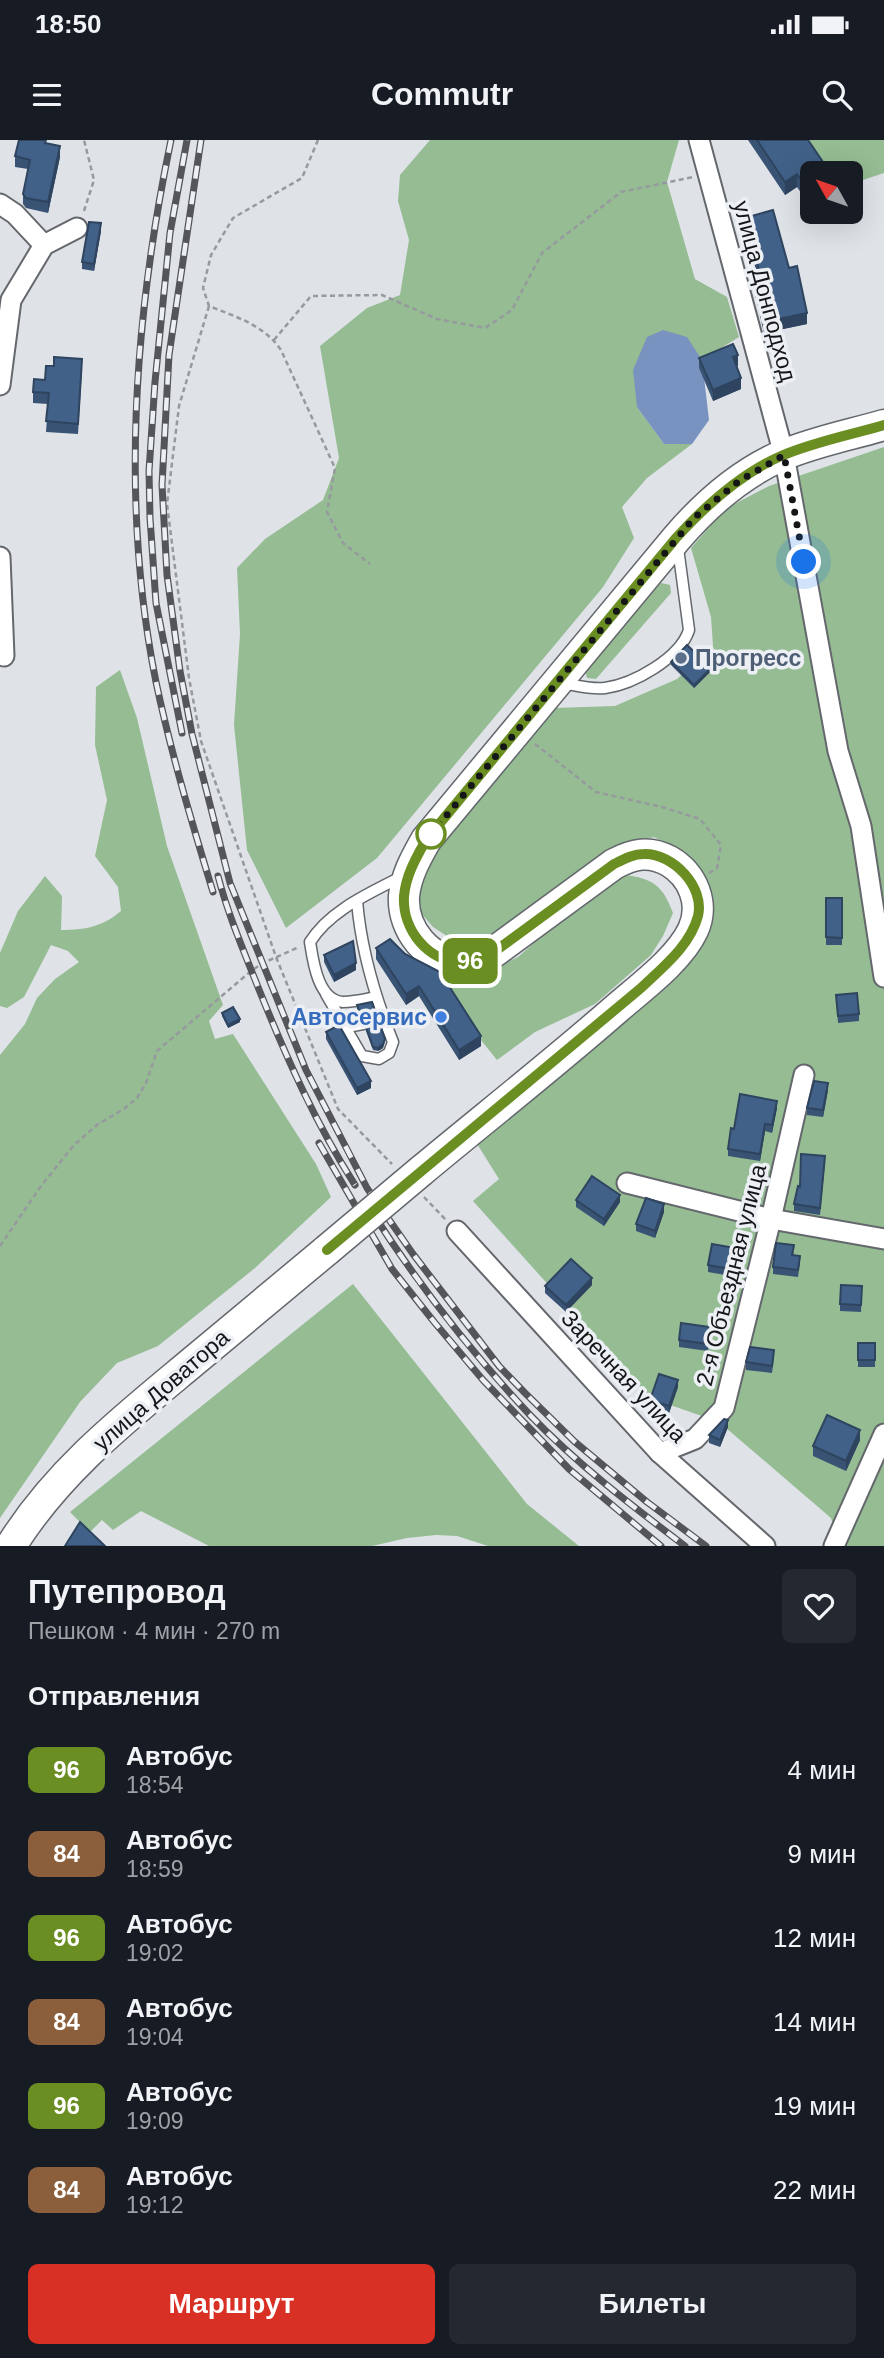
<!DOCTYPE html>
<html lang="ru">
<meta charset="utf-8">
<style>
:root{--surface:#171b24;--page:#242831;--text:#f1f3f6;--muted:#9ea1a6;--accent:#d93025}
body{margin:0;font-family:Helvetica,sans-serif;background:var(--page);color:var(--text);height:100vh;display:flex;flex-direction:column;font-size:26px;white-space:nowrap}
*{box-sizing:border-box;margin:0}
p{font-size:23px;color:var(--muted)}
.icon{flex:none;width:38px;height:38px;fill:none;stroke:currentColor;stroke-width:2;stroke-linecap:round;stroke-linejoin:round}
.map{position:relative;height:1406px;overflow:hidden}
.details{display:flex;flex-direction:column;background:var(--surface);flex:1}
.details>*{flex:none}
.badge{padding:0 14px;border-radius:10px;font-size:24px;line-height:46px}
.needle{width:46px;rotate:310deg}
.tools{position:absolute;left:800px;top:21px;display:grid;gap:14px}
.tools a{display:grid;place-items:center;width:63px;height:63px;border-radius:10px;background:var(--surface);box-shadow:0 7px 28px #0002;font-size:35px}
.you{position:absolute;width:35px;height:35px;margin:-18px;border:5px solid #fff;border-radius:50%;background:#1a73e8;box-shadow:0 0 0 10px #1a73e833}
.map>.badge{position:absolute;translate:-50% -50%;box-shadow:0 0 0 4px #fff}
h2{padding:0 28px;font-size:26px;line-height:63px}
.round{display:grid;place-items:center;flex:none;width:74px;height:74px;border-radius:10px;background:var(--page)}
.summary{display:flex;align-items:center;justify-content:space-between;height:119px;padding:0 28px}
h1{font-size:33px;font-weight:700;line-height:52px}
.action{display:flex;gap:14px;margin-top:auto;padding:14px 28px}
.action a{flex:1;height:80px;border-radius:10px;background:var(--accent);color:#fff;font-size:28px;font-weight:700;line-height:80px;text-align:center}
.action a+a{background:var(--page);color:var(--text)}
ul{padding:0;list-style:none}
li{display:flex;align-items:center;gap:21px;height:84px;padding:0 28px}
li div{flex:1}
li b{display:block;font-size:26px}
li em{font-style:normal}
li .badge{min-width:77px;font-weight:700;text-align:center}
.status{display:flex;justify-content:space-between;align-items:center;height:49px;padding:0 35px;background:var(--surface);direction:ltr}
.status svg{height:19px;fill:currentColor}
header{display:flex;justify-content:space-between;align-items:center;height:91px;padding:0 28px;background:var(--surface);font-size:32px;font-weight:700}
.map>svg:first-child{display:block}
.green{fill:#95bc93}
.water{fill:#7893bf}
.lines{fill:none;stroke-linecap:round;stroke-linejoin:round}
.service-casing{stroke:#64676c;stroke-width:13}
.minor-casing{stroke:#64676c;stroke-width:23}
.primary-casing{stroke:#64676c;stroke-width:33}
.path{stroke:#96999d;stroke-width:2.5;stroke-dasharray:5 3.5;stroke-linecap:butt}
.service{stroke:#fff;stroke-width:10}
.minor{stroke:#fff;stroke-width:19}
.primary{stroke:#fff;stroke-width:30}
.rail-casing{stroke:#535558;stroke-width:7}
.rail{stroke:#ecf0f5;stroke-width:4.5;stroke-dasharray:13;stroke-linecap:butt}
.primary-bridge-casing{stroke:#64676c;stroke-width:33;stroke-linecap:butt}
.primary-bridge{stroke:#fff;stroke-width:30}
.wall{fill:#395375}
.shaded-wall{fill:#2e445f}
.building{fill:#426188;stroke:#2e445f;stroke-width:2}
.line-casing{stroke:#fff;stroke-width:16}
.line{stroke:#6b8e23;stroke-width:10}
.walk{stroke:#151618;stroke-width:7;stroke-dasharray:0 12.6}
.service-dot{fill:#5c6f8a;stroke:#ecf0f5;stroke-width:2.5}
.stop-dot{fill:#fff;stroke:#6b8e23;stroke-width:3.5}
.shop-dot{fill:#3f7fe0;stroke:#ecf0f5;stroke-width:2.5}
.labels{text-anchor:middle;stroke-width:7;stroke-linejoin:round;paint-order:stroke}
.street-label{font-size:23px;fill:#151618;stroke:#ecf0f5}
.service-label{font-size:23px;font-weight:bold;fill:#4e5e75;stroke:#ecf0f5;text-anchor:start}
.shop-label{font-size:23px;font-weight:bold;fill:#366cbe;stroke:#ecf0f5;text-anchor:end}
</style>
<div class="status"><b>18:50</b><svg viewBox="0 0 49 12"><path d="M0 12V9h3v3zM5 12V6h3v6zM10 12V3h3v9zM15 12V0h3v12zM26 1h20v11H26zM47 4h2v5h-2z"/></svg></div>
<header><svg class="icon" aria-label="menu" viewBox="0 0 24 24"><path d="M4 6h16M4 12h16M4 18h16"/></svg>Commutr<svg class="icon" aria-label="search" viewBox="0 0 24 24"><circle cx="10" cy="10" r="6"/><path d="M15 15l6 6"/></svg></header>
<div class="map">
<svg width="884" height="1406" viewBox="0 0 884 1406">
<rect width="100%" height="100%" fill="#dfe3e8"/>
<g class="green">
<polygon points="430,0 679,0 667,42 695,139 727,157 739,197 702,220 637,267 664,304 692,304 647,338 622,367 634,398 603,447 377,718 286,788 247,710 234,585 240,494 237,428 265,399 323,360 339,318 320,206 367,168 400,155 409,100 398,61 400,35"/>
<polygon points="792,0 884,0 884,33 851,44 850,33 814,33"/>
<path d="M884 307V1406H841L831 1378 719 1282 650 1258 473 1061 499 1039 474 999 705 796 711 755C694 733 678 710 654 697L627 704 499 793 471 805 456 802 433 787 420 772 418 744 447 691 554 568 615 566 677 539 713 506 711 477 691 408 725 369 769 346Z"/>
<polygon points="661,443 670,445 671,453 596,539 587,538 585,530"/>
<path d="M120 530 137 578 167 706 223 865 209 881 215 899 233 894 316 1024 331 1057 255 1128 158 1206 117 1223 80 1262 0 1378V915L25 884 37 858 55 839 79 822 68 811 51 805 24 857 7 868 0 866V813L18 771 45 736 62 756 61 790C85 790 102 787 121 771L118 747 95 716 107 660 95 605 96 547Z"/>
<path d="M624 735C653 738 663 746 673 773L663 796 651 815 595 864 535 892 497 920 447 858 452 839 485 833 518 817 570 771Z"/>
<polygon points="353,1144 527,1364 579,1406 488,1406 457,1396 436,1395 407,1398 372,1406 209,1406 141,1371 113,1390 102,1380 90,1392 70,1372"/>
</g>
<polygon class="water" points="663,190 687,197 702,220 709,280 692,304 664,304 637,267 633,230 647,197"/>
<g class="lines">
<defs>
<g id="service">
<path d="M561 543C575 545 591 550 605 548 634 544 680 518 689 490L678 408"/>
<path d="M326 854 362 916 379 919 389 913 393 902C375 857 361 809 357 761"/>
<path d="M376 857C366 859 354 862 343 862 318 861 313 821 310 802 330 770 370 753 403 736"/>
<polyline points="347,887 384,880"/>
</g>
<g id="minor">
<polyline points="699,0 784,315 838,611 861,686 884,837"/>
<polyline points="0,64 15,74 44,105"/>
<polyline points="0,245 11,160 44,105 77,88"/>
<polyline points="0,417 4,516"/>
<polyline points="627,1043 771,1079 884,1099"/>
<polyline points="457,1091 660,1313 765,1406"/>
<polyline points="660,1313 695,1299 724,1268 771,1079 804,935"/>
<polyline points="834,1406 884,1294"/>
</g>
<g id="primary">
<path d="M421 1031C486 977 552 925 615 870 640 848 679 820 693 790 705 764 693 735 669 721 649 710 633 714 614 724L494 812C484 817 474 822 463 822 428 823 402 789 404 756 406 735 416 718 426 700L676 399C705 365 740 334 781 316 813 302 850 295 884 285"/>
<path d="M11 1406C55 1335 119 1283 183 1230 231 1190 279 1150 327 1110"/>
</g>
</defs>
<use href="#service" class="service-casing"/>
<use href="#minor" class="minor-casing"/>
<use href="#primary" class="primary-casing"/>
<g class="path">
<path d="M318 0 302 38 233 78 211 115 203 148 209 166C236 177 264 185 281 210L335 328 327 372 343 403 370 424"/>
<polyline points="84,71 94,40 84,0"/>
<polyline points="209,166 179,266 167,364 189,538 201,601 276,817 338,969 392,1024"/>
<polyline points="274,200 311,156 382,155 437,179 485,188 512,170 542,113 621,52 693,37"/>
<polyline points="535,604 596,652 662,667 700,679 721,705 717,728 709,733"/>
<polyline points="424,1057 446,1080"/>
<polyline points="0,1106 41,1046 74,1005 97,985 125,968 137,958 146,943 157,911 251,831 263,823 297,808"/>
</g>
<use href="#service" class="service"/>
<use href="#minor" class="minor"/>
<use href="#primary" class="primary"/>
<defs>
<g id="rail">
<path d="M171 0C134 178 120 363 156 542 171 613 192 683 213 752"/>
<polyline points="201,0 169,215 162,345 167,435 180,531 192,594 230,743 306,930 367,1048 413,1114 499,1226 525,1253 575,1302 647,1362 706,1406"/>
<polyline points="182,593 156,463 150,378 149,331 155,242 170,93 187,0"/>
<path d="M218 736C228 775 245 814 260 852 287 919 316 984 355 1045"/>
<polyline points="319,1003 392,1129 435,1183 483,1240 569,1329 661,1406"/>
<path d="M370 1069C417 1143 470 1211 530 1275 577 1324 631 1365 685 1406"/>
</g>
</defs>
<use href="#rail" class="rail-casing"/>
<use href="#rail" class="rail"/>
<defs>
<polyline id="primary-bridge" points="327,1110 421,1031"/>
</defs>
<use href="#primary-bridge" class="primary-bridge-casing"/>
<use href="#primary-bridge" class="primary-bridge"/>
</g>
<g class="wall">
<polygon points="748,0 808,0 827,33 804,57 797,47 785,55"/>
<polygon points="46,3 60,17 48,73 26,68 23,64 23,54 28,29 15,27 15,16"/>
<polygon points="745,78 789,128 807,184 764,193 753,146 753,135 757,134 745,88"/>
<polygon points="101,91 94,131 82,129 82,122"/>
<polygon points="699,218 738,226 736,226 741,249 713,261 699,228"/>
<polygon points="82,229 78,294 46,292 48,264 33,263 33,252 45,240"/>
<polygon points="671,522 711,531 694,548 671,525"/>
<polygon points="842,758 842,805 826,805 826,797"/>
<polygon points="390,799 481,906 459,920 419,856 406,865 376,819 376,808"/>
<polygon points="324,815 356,830 334,842 324,822"/>
<polygon points="836,855 859,874 859,881 838,883"/>
<polygon points="357,865 375,871 375,874 360,877 357,868"/>
<polygon points="222,873 240,882 228,888 222,876"/>
<polygon points="366,887 385,902 383,908 378,911 373,910 366,891"/>
<polygon points="326,892 371,948 357,955 326,899"/>
<polygon points="828,950 823,977 807,975 807,968"/>
<polygon points="777,968 772,993 765,991 760,1021 728,1016 728,1009 734,989"/>
<polygon points="825,1023 820,1075 794,1071 794,1064 800,1047"/>
<polygon points="576,1060 620,1062 604,1086 576,1067"/>
<polygon points="664,1072 655,1098 636,1091 636,1084"/>
<polygon points="794,1112 793,1115 800,1123 798,1137 773,1134 773,1127"/>
<polygon points="735,1115 731,1136 708,1132 708,1125"/>
<polygon points="592,1145 566,1172 545,1153 545,1146"/>
<polygon points="862,1146 861,1172 840,1171 840,1164"/>
<polygon points="710,1194 708,1211 679,1207 679,1200"/>
<rect x="858" y="1203" width="17" height="24"/>
<polygon points="774,1217 772,1233 746,1230 746,1222"/>
<polygon points="678,1247 669,1273 650,1267 650,1260"/>
<polygon points="728,1287 720,1307 709,1303 709,1295"/>
<polygon points="860,1300 846,1331 813,1316 813,1306"/>
</g>
<g class="shaded-wall">
<polygon points="60,6 60,17 48,73 48,62"/>
<polygon points="827,28 827,33 819,33"/>
<polygon points="797,34 797,47 785,55 785,42"/>
<polygon points="812,38 812,51 804,57 804,44"/>
<polygon points="101,83 101,91 94,131 94,124"/>
<polygon points="807,173 807,184 764,193 764,182"/>
<polygon points="738,215 738,226 733,228 733,217"/>
<polygon points="741,238 741,249 713,261 713,250"/>
<polygon points="711,528 711,531 694,548 694,545"/>
<polygon points="356,823 356,830 334,842 334,835"/>
<polygon points="419,846 419,856 406,865 406,854"/>
<polygon points="240,879 240,882 228,888 228,885"/>
<polygon points="481,896 481,906 459,920 459,910"/>
<polygon points="385,899 383,908 378,911 378,908"/>
<polygon points="371,941 371,948 357,955 357,948"/>
<polygon points="828,943 828,950 823,977 823,970"/>
<polygon points="777,961 777,968 772,993 772,985"/>
<polygon points="765,984 765,991 760,1021 760,1014"/>
<polygon points="620,1055 620,1062 604,1086 604,1079"/>
<polygon points="664,1064 664,1072 655,1098 655,1091"/>
<polygon points="735,1108 735,1115 731,1136 731,1129"/>
<polygon points="592,1138 592,1145 566,1172 566,1165"/>
<polygon points="678,1240 678,1247 669,1273 669,1266"/>
<polygon points="728,1280 728,1287 720,1307 720,1300"/>
<polygon points="860,1290 860,1300 846,1331 846,1321"/>
</g>
<g class="building">
<polygon points="19,0 46,0 45,3 60,6 48,62 26,58 23,54 30,20 15,16"/>
<polygon points="757,0 808,0 827,28 819,33 812,33 812,38 804,44 797,34 785,42"/>
<polygon points="773,70 789,128 797,126 807,173 764,182 753,135 760,134 745,78"/>
<polygon points="89,82 101,83 94,124 82,122"/>
<polygon points="733,204 738,215 733,217 741,238 713,250 699,218"/>
<polygon points="54,217 82,219 78,284 46,281 49,253 33,252 34,239 45,240 46,226 54,226"/>
<polygon points="687,505 711,528 694,545 671,522"/>
<polygon points="826,758 842,758 842,798 826,797"/>
<polygon points="390,799 405,814 440,832 481,896 459,910 419,846 406,854 376,808"/>
<polygon points="353,801 356,823 334,835 324,815"/>
<polygon points="857,853 859,874 838,876 836,855"/>
<polygon points="372,862 375,871 360,873 357,865"/>
<polygon points="233,867 240,879 228,885 222,873"/>
<polygon points="339,885 371,941 357,948 326,892"/>
<polygon points="380,885 385,899 383,904 378,908 373,907 366,887"/>
<polygon points="814,941 828,943 823,970 807,968"/>
<polygon points="740,954 777,961 772,985 765,984 760,1014 728,1009 731,988 734,989"/>
<polygon points="801,1014 825,1016 820,1068 794,1064 798,1046 800,1047"/>
<polygon points="592,1036 620,1055 604,1079 576,1060"/>
<polygon points="646,1058 664,1064 655,1091 636,1084"/>
<polygon points="776,1103 794,1105 792,1115 800,1116 798,1130 773,1127"/>
<polygon points="712,1104 735,1108 731,1129 708,1125"/>
<polygon points="571,1119 592,1138 566,1165 545,1146"/>
<polygon points="841,1145 862,1146 861,1165 840,1164"/>
<polygon points="681,1183 710,1187 708,1204 679,1200"/>
<rect x="858" y="1203" width="17" height="17"/>
<polygon points="750,1207 774,1210 772,1226 746,1222"/>
<polygon points="659,1234 678,1240 669,1266 650,1260"/>
<polygon points="827,1275 860,1290 846,1321 813,1306"/>
<polygon points="724,1279 728,1280 720,1300 709,1295"/>
<polygon points="80,1382 105,1406 65,1406"/>
</g>
<g class="lines">
<defs>
<path id="line" d="M327 1110 641 848C663 827 690 806 698 776 705 747 673 713 644 714 633 714 624 719 614 724L494 812C484 817 475 822 463 822 428 823 402 789 404 756 406 735 416 718 426 700L676 398C706 365 740 334 781 316 813 302 850 295 884 285"/>
</defs>
<use href="#line" class="line-casing"/>
<use href="#line" class="line"/>
<polyline class="walk" points="431,694 694,378 739,341 784,315 804,422"/>
</g>
<circle class="service-dot" cx="681" cy="518" r="7"/>
<circle class="stop-dot" cx="431" cy="694" r="14"/>
<circle class="shop-dot" cx="441" cy="877" r="7"/>
<g class="labels">
<g class="street-label">
<text transform="translate(765 151) rotate(75)" y="8">улица Донподход</text>
<text transform="translate(731 1135) rotate(-76)" y="8">2-я Объездная улица</text>
<text transform="translate(624 1236) rotate(47)" y="8">Заречная улица</text>
<text transform="translate(161 1250) rotate(-41)" y="8">улица Доватора</text>
</g>
<g class="service-label">
<text x="695" y="526">Прогресс</text>
</g>
<g class="shop-label">
<text x="427" y="885">Автосервис</text>
</g>
</g>
</svg>
<div class="tools">
<a><svg class="needle" viewBox="-14 -14 28 28"><path d="M0-13l5 13h-10z" fill="#e53935"/><path d="M0 13l5-13h-10z" fill="#9ea1a6"/></svg></a>
</div>
<div class="you" style="left:804px;top:422px"></div>
<b class="badge" style="left:470px;top:821px;background:#6b8e23;color:#fff">96</b>
</div>
<section class="details">
<div class="summary"><div><h1>Путепровод</h1><p>Пешком · 4 мин · 270 m</p></div><a class="round"><svg class="icon" aria-label="heart" viewBox="0 0 24 24"><path d="M12 20l-8-8c-3-5 5-10 8-4 3-6 11-1 8 4z"/></svg></a></div>
<h2>Отправления</h2>
<ul>
<li><span class="badge" style="background:#6b8e23;color:#fff">96</span><div><b>Автобус</b><p>18:54</p></div><em>4 мин</em></li>
<li><span class="badge" style="background:#8b5e3c;color:#fff">84</span><div><b>Автобус</b><p>18:59</p></div><em>9 мин</em></li>
<li><span class="badge" style="background:#6b8e23;color:#fff">96</span><div><b>Автобус</b><p>19:02</p></div><em>12 мин</em></li>
<li><span class="badge" style="background:#8b5e3c;color:#fff">84</span><div><b>Автобус</b><p>19:04</p></div><em>14 мин</em></li>
<li><span class="badge" style="background:#6b8e23;color:#fff">96</span><div><b>Автобус</b><p>19:09</p></div><em>19 мин</em></li>
<li><span class="badge" style="background:#8b5e3c;color:#fff">84</span><div><b>Автобус</b><p>19:12</p></div><em>22 мин</em></li>
</ul>
<div class="action"><a>Маршрут</a><a>Билеты</a></div>
</section>
